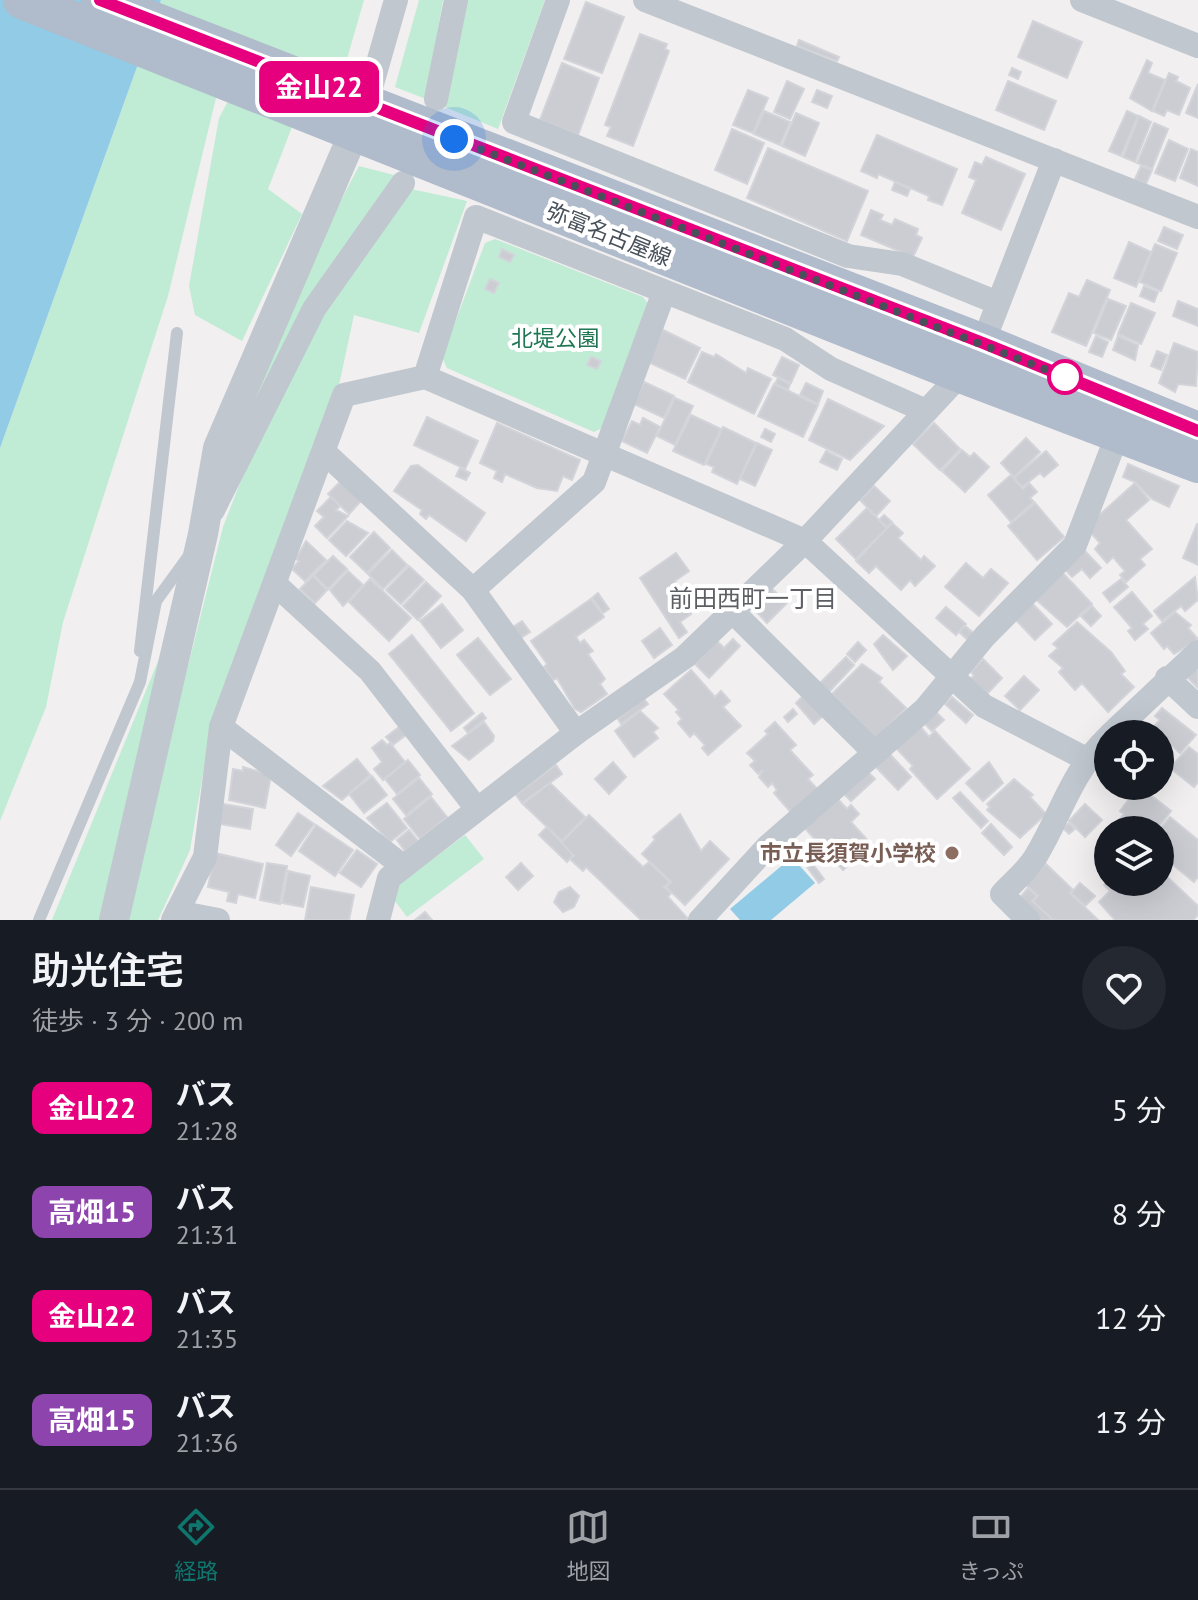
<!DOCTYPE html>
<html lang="ja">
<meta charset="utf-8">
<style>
:root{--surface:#171b24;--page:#242831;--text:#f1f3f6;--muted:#9ea1a6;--line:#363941;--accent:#0f766e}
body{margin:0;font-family:"PT Sans","Noto Sans JP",sans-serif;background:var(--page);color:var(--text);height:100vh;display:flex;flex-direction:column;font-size:30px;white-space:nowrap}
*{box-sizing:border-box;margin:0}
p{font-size:26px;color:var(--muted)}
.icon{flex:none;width:44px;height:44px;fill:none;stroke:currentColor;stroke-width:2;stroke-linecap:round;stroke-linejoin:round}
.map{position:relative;height:920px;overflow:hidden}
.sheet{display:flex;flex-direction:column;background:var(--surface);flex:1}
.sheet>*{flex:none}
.badge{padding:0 16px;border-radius:12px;font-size:28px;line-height:52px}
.buttons{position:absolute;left:1094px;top:720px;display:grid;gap:16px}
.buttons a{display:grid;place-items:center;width:80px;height:80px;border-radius:50%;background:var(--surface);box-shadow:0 8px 32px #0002;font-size:40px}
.you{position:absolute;width:40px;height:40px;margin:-20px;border:6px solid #fff;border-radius:50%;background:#1a73e8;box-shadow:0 0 0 12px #1a73e833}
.map>.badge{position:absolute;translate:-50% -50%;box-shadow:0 0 0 4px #fff}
.round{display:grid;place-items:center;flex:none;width:84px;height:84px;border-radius:42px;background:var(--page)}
.headline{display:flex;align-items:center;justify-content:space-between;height:136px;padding:0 32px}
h1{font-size:38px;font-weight:600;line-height:60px}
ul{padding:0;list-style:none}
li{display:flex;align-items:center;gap:24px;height:104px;padding:0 32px}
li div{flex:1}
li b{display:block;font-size:30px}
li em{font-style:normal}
li .badge{min-width:88px;font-weight:700;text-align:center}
.tabs{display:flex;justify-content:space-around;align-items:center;height:112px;border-top:2px solid var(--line);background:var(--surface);font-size:22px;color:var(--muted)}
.tabs a{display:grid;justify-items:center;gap:4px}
.tabs .current{color:var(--accent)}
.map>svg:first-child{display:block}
.green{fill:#c0ebd5}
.water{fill:#91cbe5}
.building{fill:#cccdd3;stroke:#d3d4da;stroke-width:2}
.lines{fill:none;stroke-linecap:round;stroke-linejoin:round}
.service{stroke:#c0c7cf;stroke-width:12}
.minor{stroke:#c0c7cf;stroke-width:24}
.tertiary{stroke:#c0c7cf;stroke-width:30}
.primary{stroke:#b0bbcb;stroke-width:38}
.line-casing{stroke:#fff;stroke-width:18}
.line{stroke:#e6007e;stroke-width:12}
.walk{stroke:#48505a;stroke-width:8;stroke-dasharray:0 14.4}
.stop-dot{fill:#fff;stroke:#e6007e;stroke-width:4}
.education-dot{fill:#8d6e63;stroke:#fff;stroke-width:3}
.labels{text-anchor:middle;stroke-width:8;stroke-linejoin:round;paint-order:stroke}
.street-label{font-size:22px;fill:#48505a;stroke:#fff}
.park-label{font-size:22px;fill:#1e7653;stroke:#fff}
.education-label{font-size:22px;font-weight:bold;fill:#785e54;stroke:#fff;text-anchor:end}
.neighbourhood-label{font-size:24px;fill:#5c5e63;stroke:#fff}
</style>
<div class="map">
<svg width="1198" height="920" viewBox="0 0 1198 920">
<rect width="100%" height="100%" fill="#f1efef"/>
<g class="green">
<polygon points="161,0 364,0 342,76 316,65 268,189 302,214 242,341 195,315 189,286 219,118 259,43 224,65 168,296 63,622 46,707 0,821 0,448"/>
<polygon points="419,0 443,0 426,99 395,87"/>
<polygon points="466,0 545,0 498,129 445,107"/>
<polygon points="359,166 394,175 306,302 225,461 279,319"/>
<polygon points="411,189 467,201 419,333 354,315 339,385 212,721 190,850 158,920 124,920 223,527 242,478 310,336"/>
<polygon points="495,239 643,297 649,305 602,428 594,432 447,368 442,357 485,243"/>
<polygon points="170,632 102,920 52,920"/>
<polygon points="465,835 484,859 407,917 395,901 397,886"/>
</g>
<g class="water">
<polygon points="0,0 161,0 0,448"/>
<polygon points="792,857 815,883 771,920 740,920 730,909"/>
</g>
<g class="building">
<polygon points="586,2 624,17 602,73 564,59"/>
<polygon points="1033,21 1082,42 1067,78 1018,57"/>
<polygon points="640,34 667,44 665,49 669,51 633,146 607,136 611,127 605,125"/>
<polygon points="799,40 839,57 837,61 797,46"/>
<polygon points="1147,60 1152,63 1148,73 1165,80 1152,111 1130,98"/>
<polygon points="562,63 599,78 578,135 540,120"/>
<polygon points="1012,68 1021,72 1018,79 1009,75"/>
<polygon points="1169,73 1178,77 1176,81 1190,88 1179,115 1167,110 1164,116 1153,111"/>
<polygon points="787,81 804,89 790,119 774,112"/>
<polygon points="1008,81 1056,101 1044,130 996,110"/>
<polygon points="1198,84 1198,118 1186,113"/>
<polygon points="748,90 768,98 753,133 733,125"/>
<polygon points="817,90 832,96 827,108 812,102"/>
<polygon points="764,111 790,122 780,145 754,134"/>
<polygon points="1127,111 1138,116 1121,156 1109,151"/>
<polygon points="796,113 819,123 805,156 782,146"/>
<polygon points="1139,116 1151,122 1135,162 1123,157"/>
<polygon points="1154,123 1168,129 1152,169 1137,163"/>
<polygon points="732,129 764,143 747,184 715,170"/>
<polygon points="877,135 957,169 942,205 928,200 929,196 878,174 877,178 861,171"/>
<polygon points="1169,140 1188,149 1175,181 1155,173"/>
<polygon points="768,148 868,191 847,241 747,198"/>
<polygon points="1191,149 1198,152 1198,186 1180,178"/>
<polygon points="986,157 1025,174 1001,230 962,213 976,180 969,177 975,162 982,165"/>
<polygon points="1141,166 1152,170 1146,184 1135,179"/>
<polygon points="895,182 910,189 907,196 892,190"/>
<polygon points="871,210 883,215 880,220 892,225 895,219 918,229 916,235 922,238 913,257 861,235"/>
<polygon points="1164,227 1183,235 1177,249 1158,241"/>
<polygon points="1129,242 1151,252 1136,287 1114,278"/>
<polygon points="1155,244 1177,253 1161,291 1140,282"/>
<polygon points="502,249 514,255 510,262 499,257"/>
<polygon points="490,279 499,283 494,293 485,289"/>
<polygon points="1087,280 1110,290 1086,346 1052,332 1069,293 1079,297"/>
<polygon points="1144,286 1158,292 1154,302 1140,296"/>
<polygon points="1108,299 1126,306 1111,340 1094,333"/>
<polygon points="1178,301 1198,309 1198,326 1173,316"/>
<polygon points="1131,303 1155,313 1141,344 1118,334"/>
<polygon points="663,330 700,348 685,379 648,362"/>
<polygon points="1096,336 1108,342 1102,357 1089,352"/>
<polygon points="1118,336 1138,345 1135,360 1113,350"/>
<polygon points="1174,343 1198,352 1196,386 1178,384 1175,392 1159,383"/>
<polygon points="1157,351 1167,355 1161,370 1151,366"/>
<polygon points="702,352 714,357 716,354 746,373 748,368 771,379 754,414 688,382"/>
<polygon points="591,357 601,361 597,369 587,365"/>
<polygon points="782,357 799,365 791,383 773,375"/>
<polygon points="778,378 790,384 788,390 775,384"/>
<polygon points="644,382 674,396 664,418 634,404"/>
<polygon points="806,383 823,391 818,404 800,395"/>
<polygon points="774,384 818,405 803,437 758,416"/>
<polygon points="675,398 693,406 675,445 657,436"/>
<polygon points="828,399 884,426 850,460 809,440"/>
<polygon points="691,415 721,429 704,465 673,451"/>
<polygon points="427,417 478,441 465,469 414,445"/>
<polygon points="643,418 660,427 647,453 622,441 632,421 640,425"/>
<polygon points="497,423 580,460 572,480 563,476 557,491 537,488 505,474 502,482 494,478 497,471 480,463"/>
<polygon points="934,423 960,449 940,470 913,444"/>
<polygon points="723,427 756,443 737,484 712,472 714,467 706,464"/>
<polygon points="765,429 775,434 771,442 761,437"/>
<polygon points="1026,438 1040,452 1014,477 1001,463"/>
<polygon points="757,443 772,450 755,486 740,479"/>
<polygon points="962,450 970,457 974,453 989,467 965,492 942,471"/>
<polygon points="826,451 842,459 837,470 820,462"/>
<polygon points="1046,451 1058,465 1044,477 1040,473 1022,487 1014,478"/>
<polygon points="1128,464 1179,486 1169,507 1152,499 1135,482 1123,477"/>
<polygon points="418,465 485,513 466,541 429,515 426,519 420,514 422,510 394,491 411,466"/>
<polygon points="460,468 470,473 466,480 456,476"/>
<polygon points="1011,475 1023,489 1029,483 1037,492 1030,498 1034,502 1011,522 988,495"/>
<polygon points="341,481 361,501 349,514 328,494"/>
<polygon points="1135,483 1149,500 1126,520 1152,549 1140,559 1145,565 1126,582 1120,575 1125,571 1113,557 1107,563 1095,549 1100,543 1086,527"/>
<polygon points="874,486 890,501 876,516 860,500"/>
<polygon points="331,497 340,506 336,510 348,516 327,538 315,526 324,517 317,511"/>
<polygon points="1035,503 1064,537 1037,560 1008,526"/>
<polygon points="867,508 887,528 856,559 836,539"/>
<polygon points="884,515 892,522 887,527 879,520"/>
<polygon points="347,521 368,533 346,556 329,540"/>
<polygon points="892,523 903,533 898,538 921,560 924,556 935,566 915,586 910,580 901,590 876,566 869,573 856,561"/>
<polygon points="1197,524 1198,524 1198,565 1183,558"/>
<polygon points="374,532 390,548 367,573 350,557"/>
<polygon points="306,541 326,560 305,581 292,569 299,561 296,559"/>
<polygon points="1083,549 1101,568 1090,578 1082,569 1072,577 1063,567"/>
<polygon points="392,550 407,565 383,589 368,574"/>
<polygon points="676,553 689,571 675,581 692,605 687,609 691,614 680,622 687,632 679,638 640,578"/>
<polygon points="333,556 347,569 328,589 314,575"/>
<polygon points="966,563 983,578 991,569 1008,583 979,616 945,587"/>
<polygon points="409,566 424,580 401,604 386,590"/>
<polygon points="348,571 363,585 343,606 330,590"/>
<polygon points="1061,571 1092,604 1067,627 1033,597"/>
<polygon points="313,576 327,590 315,603 300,589"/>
<polygon points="1195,577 1198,600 1185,611 1181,606 1162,621 1154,611"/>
<polygon points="370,579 411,618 389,641 349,602"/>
<polygon points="1121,579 1128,587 1110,602 1103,593"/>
<polygon points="426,582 441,596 418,620 403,606"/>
<polygon points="770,587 787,603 767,623 751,606"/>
<polygon points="1132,592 1152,616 1143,624 1148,629 1135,640 1128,631 1132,628 1114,607"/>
<polygon points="598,593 609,609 603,613 592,598"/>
<polygon points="591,599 604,617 576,637 580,643 584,640 593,651 588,654 605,679 600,684 607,694 581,712 575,709 557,678 553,680 544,667 547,664 531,641"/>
<polygon points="1030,601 1052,624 1035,640 1013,617"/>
<polygon points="442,604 463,630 441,648 420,621"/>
<polygon points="1092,606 1101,616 1091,626 1081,616"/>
<polygon points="946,607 966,624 956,635 936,618"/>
<polygon points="1175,612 1191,625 1188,628 1198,639 1174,654 1167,646 1164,649 1151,633"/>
<polygon points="522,621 530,632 521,638 513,627"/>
<polygon points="1077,622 1111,652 1125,671 1121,674 1134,687 1108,712 1082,683 1075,690 1059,672 1063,668 1049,656 1058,648 1053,644"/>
<polygon points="965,626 975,634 969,641 959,632"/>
<polygon points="660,628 672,645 654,658 642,641"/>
<polygon points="412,635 474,713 451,731 389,654"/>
<polygon points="883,635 907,656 893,670 874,644"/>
<polygon points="478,638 511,679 490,695 457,655"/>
<polygon points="733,639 740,646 709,678 695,664 717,641 724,648"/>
<polygon points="858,642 866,650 855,662 847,654"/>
<polygon points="846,657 854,665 829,692 820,683"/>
<polygon points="983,659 1002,678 987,694 971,679 974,675 971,672"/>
<polygon points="862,664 882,678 879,682 906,708 876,738 832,694"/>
<polygon points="1198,665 1198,688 1187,677"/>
<polygon points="691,670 715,697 721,691 730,701 723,707 741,726 708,755 702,748 705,745 694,733 690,737 678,723 682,719 676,712 679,710 664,694"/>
<polygon points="1024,676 1039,690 1020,710 1005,696"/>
<polygon points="804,695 823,716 814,724 796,703"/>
<polygon points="952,697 973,715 966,723 945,704"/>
<polygon points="644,699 648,704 621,724 618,719"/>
<polygon points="1162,708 1196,735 1180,753 1153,727 1160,720 1155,716"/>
<polygon points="793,709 797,714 788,722 784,717"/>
<polygon points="640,711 658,728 653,732 658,738 634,757 615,731"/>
<polygon points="482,713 486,718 468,733 464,728"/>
<polygon points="937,713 944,720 932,731 925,724"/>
<polygon points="484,722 494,736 493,741 469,760 452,746"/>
<polygon points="775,722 796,745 790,750 813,775 808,779 821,793 795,817 774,793 777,790 772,783 768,787 759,777 763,770 758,774 750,765 755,761 747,753 768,734 765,731"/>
<polygon points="919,725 929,737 935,731 970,769 937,799 910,769 913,766 895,747"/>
<polygon points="399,727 406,735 393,745 386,737"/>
<polygon points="382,740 387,745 390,743 405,762 383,780 374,769 382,762 372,748"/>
<polygon points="1189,747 1198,754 1198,782 1194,787 1170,768"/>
<polygon points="888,752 911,777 898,790 874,765"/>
<polygon points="357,759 370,775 342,800 323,786"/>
<polygon points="408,760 420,775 397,794 385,779"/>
<polygon points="613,762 626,777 609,794 595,779"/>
<polygon points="989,762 1003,783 983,801 966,783"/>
<polygon points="556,765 562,774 522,803 516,795"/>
<polygon points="243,767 271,775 265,808 229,800 233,769 243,771"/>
<polygon points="866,770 875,779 851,801 842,792"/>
<polygon points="372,776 387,795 364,813 349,794"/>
<polygon points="419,778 432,794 406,815 393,799"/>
<polygon points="1014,779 1033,795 1030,797 1046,814 1020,838 987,810 990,807 987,804"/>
<polygon points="550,783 585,817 562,841 523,804"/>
<polygon points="1139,786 1171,811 1156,830 1132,830 1120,819 1124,814 1120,811"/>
<polygon points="960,792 988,821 981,828 953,798"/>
<polygon points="834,795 847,809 851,805 859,814 851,822 871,844 843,870 802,825"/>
<polygon points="431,797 447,817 420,839 404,819"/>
<polygon points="387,803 407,828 390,842 367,818"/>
<polygon points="223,804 253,809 250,829 220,824"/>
<polygon points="1085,804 1102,820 1085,837 1069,821"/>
<polygon points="298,813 314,824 291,856 276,845"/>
<polygon points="680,814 701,851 710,841 729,859 685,905 666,887 671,882 642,854 655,840 653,837"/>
<polygon points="589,815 643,867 649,862 670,882 664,887 671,893 668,897 689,920 641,920 586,867 583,871 570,859 574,856 561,843"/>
<polygon points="1170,817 1198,840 1198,877 1194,882 1160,854 1159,830"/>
<polygon points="1069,823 1075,829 1069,834 1063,828"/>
<polygon points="991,824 1012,847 1004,855 982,833"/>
<polygon points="316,825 353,850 335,876 299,851"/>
<polygon points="547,827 573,855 567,862 539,835"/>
<polygon points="409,830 418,841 405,851 397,840"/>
<polygon points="793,837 824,879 819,883 788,841"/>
<polygon points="357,850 377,864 361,887 340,873"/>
<polygon points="215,853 263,864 255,898 238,894 236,903 227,901 229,892 208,887"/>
<polygon points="267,863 287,866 280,904 260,900"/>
<polygon points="521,863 533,876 518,890 506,877"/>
<polygon points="1046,864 1073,890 1070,893 1098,920 1053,920 1033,901 1038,896 1026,885"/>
<polygon points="288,871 310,876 303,907 282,903"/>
<polygon points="1162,872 1198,906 1198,915 1193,920 1115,920 1099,902 1110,891 1104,885 1108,881 1160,882"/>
<polygon points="1080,883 1095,896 1085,906 1071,893"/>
<polygon points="311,887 354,895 349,920 305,920"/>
<polygon points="570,887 579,896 574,907 563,912 554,902 559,892"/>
<polygon points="1028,888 1037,896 1032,901 1053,920 1039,920 1018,900"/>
<polygon points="425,912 432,920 415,920"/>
</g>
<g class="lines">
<g class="service">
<polyline points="140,651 177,333"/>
<polyline points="39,920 140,682 156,601 188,557"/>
</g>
<g class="minor">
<polyline points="558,0 514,122 848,256 902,264 998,303"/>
<polyline points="645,0 1198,217"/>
<polyline points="1082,0 1198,46"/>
<polyline points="436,99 456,0"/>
<polyline points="366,105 396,0"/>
<polyline points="983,343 1054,160"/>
<polyline points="425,377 476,217 785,339 831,369 926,411"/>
<polyline points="324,452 473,590 576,733"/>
<polyline points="213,510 314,309 403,183"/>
<polyline points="275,584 370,671 477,809"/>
<polyline points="473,590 594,482 664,292"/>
<polyline points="733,612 875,753"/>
<polyline points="1167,678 1198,707"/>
<polyline points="221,727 403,866"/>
<polyline points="1111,734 1198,652"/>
<polyline points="177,912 218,920"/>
<polyline points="173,920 205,857 221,727 344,395 425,377 805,541 984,706 1086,759"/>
<polyline points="378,920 389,878 576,733 685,657 805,541 961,374"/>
<polyline points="700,920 767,847 925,709 985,636 1075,545 1118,433"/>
<path d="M1028 920 1002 894C1013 882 1028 870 1036 856 1062 813 1070 774 1108 737"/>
</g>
<polyline class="tertiary" points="114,920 203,534 218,448 362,114"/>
<g class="primary">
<polyline points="22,0 961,374 1198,464"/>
<polyline points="100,0 983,343 1198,431"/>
</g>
</g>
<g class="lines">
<defs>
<polyline id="line" points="100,0 983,343 1198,431"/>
</defs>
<use href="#line" class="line-casing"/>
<use href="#line" class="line"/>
<polyline class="walk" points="454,139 1065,377"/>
</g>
<circle class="stop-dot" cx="1065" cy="377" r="16"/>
<circle class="education-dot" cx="952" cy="853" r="8"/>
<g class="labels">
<g class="street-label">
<text transform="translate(609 234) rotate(22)" y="8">弥富名古屋線</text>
</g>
<g class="park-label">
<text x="555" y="346">北堤公園</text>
</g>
<g class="education-label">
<text x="936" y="861">市立長須賀小学校</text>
</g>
<g class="neighbourhood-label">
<text x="753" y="607">前田西町一丁目</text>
</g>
</g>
</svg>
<div class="buttons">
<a><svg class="icon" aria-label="locate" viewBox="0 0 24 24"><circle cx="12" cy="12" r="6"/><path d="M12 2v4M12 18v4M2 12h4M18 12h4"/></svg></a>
<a><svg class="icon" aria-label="layers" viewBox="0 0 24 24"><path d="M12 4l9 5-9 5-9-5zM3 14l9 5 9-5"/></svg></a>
</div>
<div class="you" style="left:454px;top:139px"></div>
<b class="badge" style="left:319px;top:87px;background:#e6007e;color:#fff">金山22</b>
</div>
<section class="sheet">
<div class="headline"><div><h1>助光住宅</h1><p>徒歩 · 3 分 · 200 m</p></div><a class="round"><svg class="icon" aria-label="heart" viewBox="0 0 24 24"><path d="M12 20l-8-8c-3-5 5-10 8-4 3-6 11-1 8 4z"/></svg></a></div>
<ul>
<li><span class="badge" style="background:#e6007e;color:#fff">金山22</span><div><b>バス</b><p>21:28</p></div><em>5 分</em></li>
<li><span class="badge" style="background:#8e44ad;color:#fff">高畑15</span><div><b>バス</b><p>21:31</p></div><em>8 分</em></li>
<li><span class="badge" style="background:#e6007e;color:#fff">金山22</span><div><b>バス</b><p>21:35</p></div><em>12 分</em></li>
<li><span class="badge" style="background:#8e44ad;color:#fff">高畑15</span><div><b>バス</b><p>21:36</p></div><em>13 分</em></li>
</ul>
</section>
<nav class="tabs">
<a class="current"><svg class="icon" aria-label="directions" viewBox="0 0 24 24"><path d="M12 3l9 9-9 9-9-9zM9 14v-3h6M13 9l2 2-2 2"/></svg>経路</a>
<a><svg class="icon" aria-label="map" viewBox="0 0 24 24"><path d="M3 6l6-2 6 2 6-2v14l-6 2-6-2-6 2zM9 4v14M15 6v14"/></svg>地図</a>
<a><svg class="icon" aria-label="tickets" viewBox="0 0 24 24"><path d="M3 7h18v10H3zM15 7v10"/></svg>きっぷ</a>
</nav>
